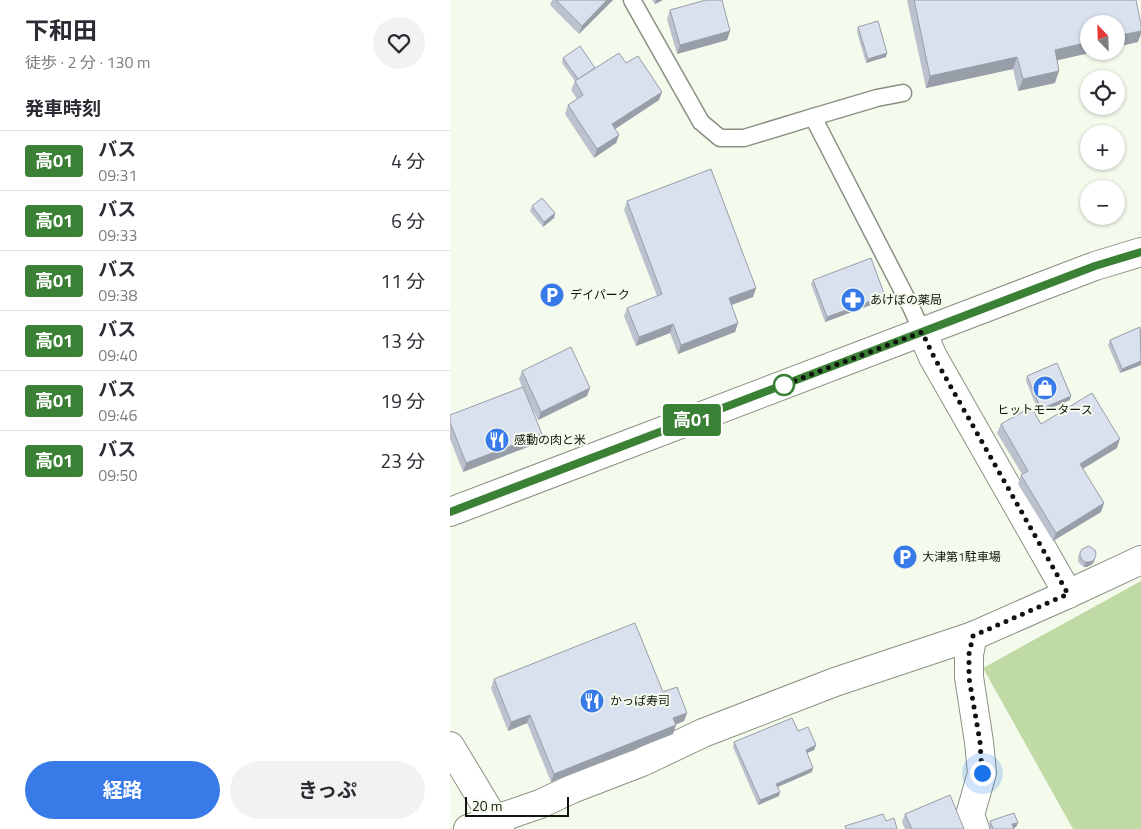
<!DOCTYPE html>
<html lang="ja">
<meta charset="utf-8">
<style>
:root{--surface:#fff;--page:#f2f2f3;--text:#2b2b33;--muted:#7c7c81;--line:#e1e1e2;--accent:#377ae8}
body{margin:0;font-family:"Titillium Web","Noto Sans JP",sans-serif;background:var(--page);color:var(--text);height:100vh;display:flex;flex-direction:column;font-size:19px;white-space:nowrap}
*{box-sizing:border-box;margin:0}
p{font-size:16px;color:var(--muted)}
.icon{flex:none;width:28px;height:28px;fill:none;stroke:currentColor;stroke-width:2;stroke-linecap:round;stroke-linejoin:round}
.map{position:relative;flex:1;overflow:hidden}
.drawer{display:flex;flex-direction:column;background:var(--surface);width:450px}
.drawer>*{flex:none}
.badge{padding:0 10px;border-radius:4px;font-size:18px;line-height:32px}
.needle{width:32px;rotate:337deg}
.controls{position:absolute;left:630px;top:15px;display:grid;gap:10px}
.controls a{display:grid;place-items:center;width:45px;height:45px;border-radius:50%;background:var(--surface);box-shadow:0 1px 4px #0004;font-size:25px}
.scale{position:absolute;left:15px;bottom:12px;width:104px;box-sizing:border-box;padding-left:5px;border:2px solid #10130e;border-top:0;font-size:14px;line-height:18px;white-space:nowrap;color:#10130e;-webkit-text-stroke:4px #f4fbed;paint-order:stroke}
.you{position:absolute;width:25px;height:25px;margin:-12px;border:4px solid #fff;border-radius:50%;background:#1a73e8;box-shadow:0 0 0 8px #1a73e833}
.map>.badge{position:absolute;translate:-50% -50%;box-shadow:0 0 0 2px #fff}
h2{padding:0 25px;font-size:19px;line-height:45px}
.round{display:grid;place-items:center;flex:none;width:52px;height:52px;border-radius:26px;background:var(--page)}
.head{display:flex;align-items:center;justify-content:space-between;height:85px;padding:0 25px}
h1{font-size:24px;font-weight:700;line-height:38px}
.action{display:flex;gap:10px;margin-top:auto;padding:10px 25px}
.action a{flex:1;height:58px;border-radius:30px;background:var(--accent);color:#fff;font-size:20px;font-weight:700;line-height:58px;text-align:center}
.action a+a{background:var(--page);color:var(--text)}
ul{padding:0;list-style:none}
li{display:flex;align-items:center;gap:15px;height:60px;padding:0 25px;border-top:1px solid var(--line)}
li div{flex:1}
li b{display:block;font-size:19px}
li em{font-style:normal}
li .badge{min-width:55px;font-weight:700;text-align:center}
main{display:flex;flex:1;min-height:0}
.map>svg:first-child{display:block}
.green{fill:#bfdaa5}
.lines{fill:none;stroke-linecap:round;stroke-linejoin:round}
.lane-casing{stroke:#899083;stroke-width:19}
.street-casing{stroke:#899083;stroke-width:30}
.secondary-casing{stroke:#899083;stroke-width:30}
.highway-casing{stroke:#899083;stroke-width:30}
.lane{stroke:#fff;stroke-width:16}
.street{stroke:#fff;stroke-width:28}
.secondary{stroke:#fff;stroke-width:28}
.highway{stroke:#fff;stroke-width:28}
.wall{fill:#bbc2cd}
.shaded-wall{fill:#989ea7}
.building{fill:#d9e1ee;stroke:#989ea7}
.line-casing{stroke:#fff;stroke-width:11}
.line{stroke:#3b8135;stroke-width:8}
.walk{stroke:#10130e;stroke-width:5;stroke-dasharray:0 9}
.stop-dot{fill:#fff;stroke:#3b8135;stroke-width:2.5}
.labels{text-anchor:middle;stroke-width:4;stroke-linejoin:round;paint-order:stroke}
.poi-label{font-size:12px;fill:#10130e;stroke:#f4fbed;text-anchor:start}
</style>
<main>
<section class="drawer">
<div class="head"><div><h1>下和田</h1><p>徒歩 · 2 分 · 130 m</p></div><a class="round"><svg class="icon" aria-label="heart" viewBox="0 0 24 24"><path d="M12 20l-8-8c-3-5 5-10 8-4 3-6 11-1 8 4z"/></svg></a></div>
<h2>発車時刻</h2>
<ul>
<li><span class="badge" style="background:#3b8135;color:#fff">高01</span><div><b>バス</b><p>09:31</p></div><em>4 分</em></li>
<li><span class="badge" style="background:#3b8135;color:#fff">高01</span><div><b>バス</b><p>09:33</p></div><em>6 分</em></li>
<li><span class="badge" style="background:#3b8135;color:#fff">高01</span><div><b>バス</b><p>09:38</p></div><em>11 分</em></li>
<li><span class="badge" style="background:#3b8135;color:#fff">高01</span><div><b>バス</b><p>09:40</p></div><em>13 分</em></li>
<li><span class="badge" style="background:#3b8135;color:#fff">高01</span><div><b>バス</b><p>09:46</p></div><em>19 分</em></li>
<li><span class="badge" style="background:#3b8135;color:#fff">高01</span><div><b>バス</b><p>09:50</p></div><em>23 分</em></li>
</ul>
<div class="action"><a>経路</a><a>きっぷ</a></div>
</section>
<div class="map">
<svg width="691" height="829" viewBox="0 0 691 829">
<rect width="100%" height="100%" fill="#f4fbed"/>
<polygon class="green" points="691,581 691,829 623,829 533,668"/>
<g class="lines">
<defs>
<g id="lane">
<polyline points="182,0 251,122 270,138 294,138 363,117 462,309 472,332"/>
<polyline points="363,117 427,98 453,93"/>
</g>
<g id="street">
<polyline points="472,332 483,357 618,594"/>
<polyline points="523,636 519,654 519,677 529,742 532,773 520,815 525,829"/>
<polyline points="18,829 90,804 122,789 192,762 253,733 385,682 523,636 618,594 691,560"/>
</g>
<polyline id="secondary" points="0,512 645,266 691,252"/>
<polyline id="highway" points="0,746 50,829"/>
</defs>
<use href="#lane" class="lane-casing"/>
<use href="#street" class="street-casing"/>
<use href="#secondary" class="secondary-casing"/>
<use href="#highway" class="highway-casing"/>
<use href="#lane" class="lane"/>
<use href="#street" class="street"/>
<use href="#secondary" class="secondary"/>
<use href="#highway" class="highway"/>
</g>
<g class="wall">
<polygon points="102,0 163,0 129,34 100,5"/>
<polygon points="202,0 213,0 205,4"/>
<polygon points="457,0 686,0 688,42 639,51 648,51 607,60 605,83 568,91 563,69 476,88"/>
<polygon points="220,10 280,31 277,40 227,54 217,19"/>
<polygon points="408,27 436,57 416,63 407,32"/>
<polygon points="113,58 145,68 176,63 209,100 165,129 169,135 166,143 144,158 115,114 118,105 127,99 121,90 125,81 112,63"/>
<polygon points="177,201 306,288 303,297 281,305 288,323 285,332 228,354 220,333 186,346 174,316 177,308 207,296 174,210"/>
<polygon points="82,206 105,213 104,218 93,227 80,211"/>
<polygon points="363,280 434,300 375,322 361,284"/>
<polygon points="691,329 691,365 670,373 658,345 660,340"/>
<polygon points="72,371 137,396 88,420 79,402 88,443 13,472 0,439 0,415 72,387 69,379"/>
<polygon points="577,376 620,400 589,413 576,381"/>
<polygon points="551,424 591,424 667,448 633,469 654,503 651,512 603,541 568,484 571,475 572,474 547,433"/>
<polygon points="632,549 645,558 644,562 641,565 637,567 634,567 630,564 628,561 628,557"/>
<polygon points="44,679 213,692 237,713 234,721 226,724 223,734 101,782 77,723 58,731 41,688"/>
<polygon points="348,731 366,745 364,750 357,753 362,772 328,787 329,796 308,805 283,747 284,742"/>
<polygon points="455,814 514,829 455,829 452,822"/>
<polygon points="540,821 568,823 566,827 564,828 564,829 540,829 539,825"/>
</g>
<g class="shaded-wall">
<polygon points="157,0 163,0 129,34 132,26"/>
<polygon points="206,0 213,0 205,4"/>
<polygon points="280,31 277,40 227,54 230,45"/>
<polygon points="691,31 691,34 688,42 666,47 666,36"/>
<polygon points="639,42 639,51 648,51 600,62 605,50"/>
<polygon points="437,53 436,57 416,63 418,59"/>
<polygon points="567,57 563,69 476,88 480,76"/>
<polygon points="609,71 605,83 568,91 573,79"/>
<polygon points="212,92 209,100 159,133 162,124"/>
<polygon points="169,135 166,143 144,158 147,149"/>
<polygon points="105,213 104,218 93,227 94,222"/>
<polygon points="306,288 303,297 276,307 279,298"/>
<polygon points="435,296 434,300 375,322 377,317"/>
<polygon points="288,323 285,332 228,354 231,345"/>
<polygon points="223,324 220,333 186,346 189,337"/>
<polygon points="691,361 691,365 670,373 672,369"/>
<polygon points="140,388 137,396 88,420 91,412"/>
<polygon points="621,396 620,400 589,413 591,409"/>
<polygon points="92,434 88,443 13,472 16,463"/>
<polygon points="670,439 667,448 627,472 630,464"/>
<polygon points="654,503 651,512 603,541 606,533"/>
<polygon points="645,558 644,562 641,565 637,567 634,567 635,562"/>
<polygon points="237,713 234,721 220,727 223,718"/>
<polygon points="80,715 77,723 58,731 61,722"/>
<polygon points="226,725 223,734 101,782 104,774"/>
<polygon points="366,745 364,750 354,754 356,750"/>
<polygon points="363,768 362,772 325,788 326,784"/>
<polygon points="330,792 329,796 308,805 310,800"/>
<polygon points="568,823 566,827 561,829 562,824"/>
</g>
<g class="building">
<polygon points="106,0 157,0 132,26"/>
<polygon points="256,0 272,0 280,31 230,45 220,10"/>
<polygon points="464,0 686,0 691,24 691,31 666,36 666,24 639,24 639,42 605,50 609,71 573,79 567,57 480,76"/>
<polygon points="428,21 437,53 418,59 408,27"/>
<polygon points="130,46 145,68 128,79 113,58"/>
<polygon points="169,53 176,63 188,56 212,92 162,124 169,135 147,149 118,105 133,95 125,81"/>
<polygon points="261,169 306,288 279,298 288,323 231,345 223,324 189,337 177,308 212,294 177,201"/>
<polygon points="92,198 105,213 94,222 82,206"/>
<polygon points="421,258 435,296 377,317 363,280"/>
<polygon points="690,327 691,361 672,369 660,340"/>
<polygon points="121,347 140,388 91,412 72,371"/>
<polygon points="607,363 621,396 591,409 577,376"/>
<polygon points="73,387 92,434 16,463 0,422 0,415"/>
<polygon points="642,393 670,439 630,464 654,503 606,533 571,475 578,471 551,424 581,407 591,424"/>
<polygon points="639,546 645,550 646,554 645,558 643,561 639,562 635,562 632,560 630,556 630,553 632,549"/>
<polygon points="185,623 213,692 227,687 237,713 223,718 226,725 104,774 80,715 61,722 44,679"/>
<polygon points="342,718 348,731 358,727 366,745 356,750 363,768 326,784 330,792 310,800 284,742"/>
<polygon points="500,795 514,829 462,829 455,814"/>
<polygon points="564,813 568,823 562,824 564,829 543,829 540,821"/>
<polygon points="433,814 436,821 444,818 447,829 396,829 395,826"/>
</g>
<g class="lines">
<defs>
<polyline id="line" points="0,512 645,266 691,252"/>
</defs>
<use href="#line" class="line-casing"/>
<use href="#line" class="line"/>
<polyline class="walk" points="334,385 331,386 472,332 484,357 618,594 523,636 519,654 519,678 530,742 532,773"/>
</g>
<defs>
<symbol id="parking-disc" viewBox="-11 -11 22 22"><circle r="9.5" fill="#377ae8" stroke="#f4fbed"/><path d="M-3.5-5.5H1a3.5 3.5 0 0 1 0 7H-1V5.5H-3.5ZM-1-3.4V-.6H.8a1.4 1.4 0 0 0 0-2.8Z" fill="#fff"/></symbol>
<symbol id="pharmacy-disc" viewBox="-11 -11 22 22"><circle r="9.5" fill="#377ae8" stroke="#f4fbed"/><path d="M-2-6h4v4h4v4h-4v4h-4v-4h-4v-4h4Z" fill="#fff"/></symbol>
<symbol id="shop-disc" viewBox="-11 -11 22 22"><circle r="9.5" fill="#377ae8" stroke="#f4fbed"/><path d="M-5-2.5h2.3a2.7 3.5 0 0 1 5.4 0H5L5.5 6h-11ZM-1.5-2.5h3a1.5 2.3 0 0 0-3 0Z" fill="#fff"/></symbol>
<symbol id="restaurant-disc" viewBox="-11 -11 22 22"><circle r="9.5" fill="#377ae8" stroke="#f4fbed"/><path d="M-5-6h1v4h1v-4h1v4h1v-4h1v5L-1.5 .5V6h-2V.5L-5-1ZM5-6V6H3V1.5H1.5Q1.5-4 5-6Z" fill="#fff"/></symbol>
</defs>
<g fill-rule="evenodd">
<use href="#parking-disc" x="88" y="281" width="28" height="28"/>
<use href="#pharmacy-disc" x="389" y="286" width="28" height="28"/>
<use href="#shop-disc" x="581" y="374" width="28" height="28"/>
<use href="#restaurant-disc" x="33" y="426" width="28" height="28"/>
<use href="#parking-disc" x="441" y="543" width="28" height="28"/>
<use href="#restaurant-disc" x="128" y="687" width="28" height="28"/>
</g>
<circle class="stop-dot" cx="334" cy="385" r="10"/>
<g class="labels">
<g class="poi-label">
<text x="120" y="299">デイパーク</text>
<text x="420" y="304">あけぼの薬局</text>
<text x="595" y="414" text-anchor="middle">ヒットモータース</text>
<text x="64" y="444">感動の肉と米</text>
<text x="472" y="561">大津第1駐車場</text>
<text x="160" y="705">かっぱ寿司</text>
</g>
</g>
</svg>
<div class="controls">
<a><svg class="needle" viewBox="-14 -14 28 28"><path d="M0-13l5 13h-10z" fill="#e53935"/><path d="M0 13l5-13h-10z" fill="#7c7c81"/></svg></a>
<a><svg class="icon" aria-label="locate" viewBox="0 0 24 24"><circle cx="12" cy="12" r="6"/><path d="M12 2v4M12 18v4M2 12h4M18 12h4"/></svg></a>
<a>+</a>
<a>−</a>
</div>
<div class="scale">20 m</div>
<div class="you" style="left:532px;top:773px"></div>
<b class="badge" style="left:242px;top:420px;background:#3b8135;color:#fff">高01</b>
</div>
</main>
